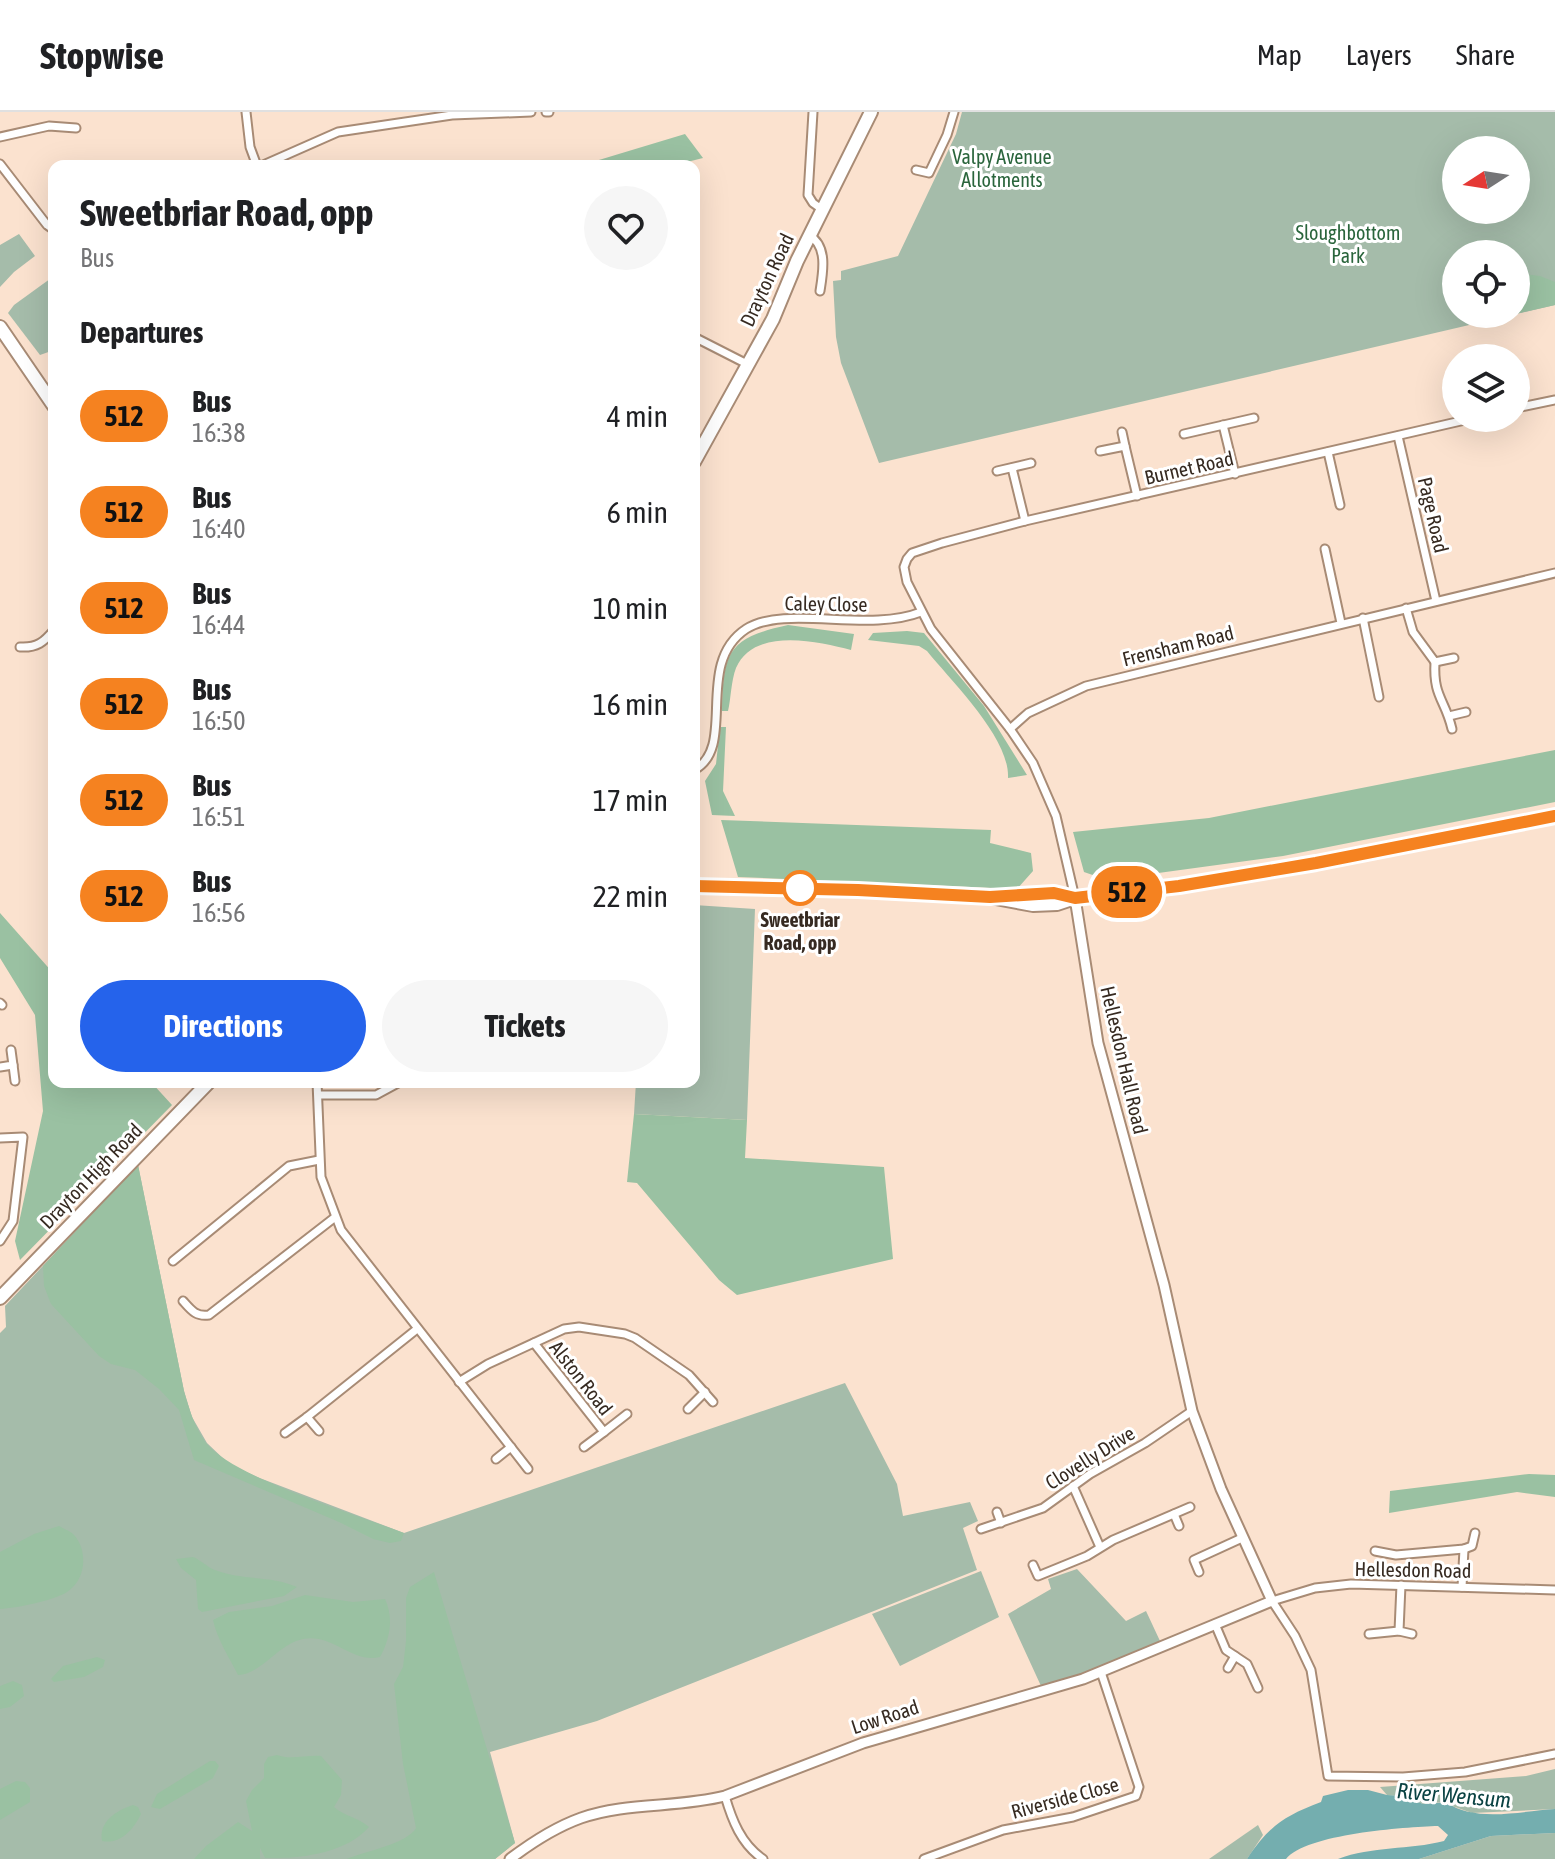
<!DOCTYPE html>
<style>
:root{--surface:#fff;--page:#f6f6f6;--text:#202124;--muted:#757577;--line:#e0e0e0;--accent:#2563eb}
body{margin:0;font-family:"Asap Condensed",sans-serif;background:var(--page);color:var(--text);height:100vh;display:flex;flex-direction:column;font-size:30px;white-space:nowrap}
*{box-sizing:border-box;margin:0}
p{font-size:26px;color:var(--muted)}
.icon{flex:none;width:44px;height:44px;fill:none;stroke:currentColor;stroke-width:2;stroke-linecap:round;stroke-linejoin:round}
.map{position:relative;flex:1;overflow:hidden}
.sheet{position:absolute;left:48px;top:48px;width:652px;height:928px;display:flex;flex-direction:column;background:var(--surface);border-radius:16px;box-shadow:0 8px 32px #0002}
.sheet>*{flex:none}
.badge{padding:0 16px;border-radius:26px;font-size:28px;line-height:52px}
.needle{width:52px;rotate:258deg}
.controls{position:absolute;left:1442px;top:24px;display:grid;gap:16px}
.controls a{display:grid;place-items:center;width:88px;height:88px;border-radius:50%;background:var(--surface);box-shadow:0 8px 32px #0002;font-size:40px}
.map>.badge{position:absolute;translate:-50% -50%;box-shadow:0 0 0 4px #fff}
h2{padding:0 32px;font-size:30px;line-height:72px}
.round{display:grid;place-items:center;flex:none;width:84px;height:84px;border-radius:42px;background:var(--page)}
.summary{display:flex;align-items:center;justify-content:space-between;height:136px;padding:0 32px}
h1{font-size:38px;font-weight:700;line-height:60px}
.primary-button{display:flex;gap:16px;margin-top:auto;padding:16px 32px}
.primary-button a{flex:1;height:92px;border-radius:48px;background:var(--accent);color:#fff;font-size:32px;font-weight:700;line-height:92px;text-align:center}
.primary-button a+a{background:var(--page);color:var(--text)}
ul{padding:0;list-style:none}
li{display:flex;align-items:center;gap:24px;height:96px;padding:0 32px}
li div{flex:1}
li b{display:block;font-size:30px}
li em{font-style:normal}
li .badge{min-width:88px;font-weight:700;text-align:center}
header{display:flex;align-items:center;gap:48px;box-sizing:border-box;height:112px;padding:0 40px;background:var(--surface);border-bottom:2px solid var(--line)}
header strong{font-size:38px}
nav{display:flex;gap:44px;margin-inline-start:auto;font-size:28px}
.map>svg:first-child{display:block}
.green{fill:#a5bcaa;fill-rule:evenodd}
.forest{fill:#9ac1a2}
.water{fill:#74aeaf}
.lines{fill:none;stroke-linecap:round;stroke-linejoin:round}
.minor-casing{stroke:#a88b75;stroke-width:11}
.tertiary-casing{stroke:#a88b75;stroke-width:13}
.primary-casing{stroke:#a88b75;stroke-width:16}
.trunk-casing{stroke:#a88b75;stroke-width:16}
.minor{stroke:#fff;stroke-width:7}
.tertiary{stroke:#fff;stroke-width:9}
.primary{stroke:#fff;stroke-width:12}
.trunk{stroke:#fff;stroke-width:12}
.line-casing{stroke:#fff;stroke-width:18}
.line{stroke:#f58220;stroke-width:12}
.stop-dot{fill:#fff;stroke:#f58220;stroke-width:4}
.labels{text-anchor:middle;stroke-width:6;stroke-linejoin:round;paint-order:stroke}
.park-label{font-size:20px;fill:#2a653c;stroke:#fff}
.street-label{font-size:20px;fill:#362a21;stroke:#fff}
.stop-label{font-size:20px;font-weight:bold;fill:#362a21;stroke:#fff}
.water-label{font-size:22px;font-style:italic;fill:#0a4243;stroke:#fff}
</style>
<header>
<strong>Stopwise</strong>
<nav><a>Map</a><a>Layers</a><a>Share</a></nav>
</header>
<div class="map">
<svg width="1555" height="1747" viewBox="0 0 1555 1747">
<rect width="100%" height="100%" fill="#fbe2cf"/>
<g class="green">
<path d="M962 0H1555V193L879 351 841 251 836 225 833 169 841 168V159L898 144 956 22ZM1456 38H1516V98H1456ZM1456 142H1516V202H1456Z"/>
<polygon points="19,122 35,144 14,160 0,175 0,133"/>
<polygon points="54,164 54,238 40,243 8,201 14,193"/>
<polygon points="694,793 755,797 747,1008 634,1002 636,970 694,970"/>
<polygon points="138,1053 184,1279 192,1305 207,1331 228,1351 257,1365 404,1421 845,1271 897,1372 903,1404 970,1390 978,1409 963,1416 977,1458 597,1609 490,1640 515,1731 495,1747 0,1747 0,1221 6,1215 5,1194"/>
<polygon points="1077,1457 1126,1509 1146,1499 1160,1529 1081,1562 1041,1574 1008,1502 1051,1477 1048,1467"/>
<polygon points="981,1459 999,1505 900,1554 872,1502"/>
<polygon points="1555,1657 1555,1697 1472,1701 1441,1690 1423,1692 1404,1684 1387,1683 1380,1675 1526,1664"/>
<polygon points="1258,1713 1263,1723 1247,1747 1209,1747"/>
<polygon points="1555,1721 1555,1747 1419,1747 1491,1724"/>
</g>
<g class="forest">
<polygon points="685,22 703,46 671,54 579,54"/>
<polygon points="1516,161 1540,164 1555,170 1555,193 1506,204 1506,202 1516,202"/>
<path d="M788 513 854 522 851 538C817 529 754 515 736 556 731 569 731 586 728 599H722C723 540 728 526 788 513Z"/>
<path d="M907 519 924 521 984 594 1027 663 1008 666C1010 626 952 570 927 539L919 534 868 528 873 521Z"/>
<polygon points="720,615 726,615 723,679 735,704 712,703 705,669 716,652"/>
<polygon points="1555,638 1555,690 1283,744 1107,768 1084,760 1073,720 1209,706"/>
<polygon points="721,708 991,718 990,731 1031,741 1033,759 1017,777 738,765"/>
<polygon points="0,801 54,862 54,970 151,970 172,993 20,1148 15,1129 43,999 35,903 0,846"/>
<polygon points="634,1002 747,1008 745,1046 884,1055 893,1147 737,1183 719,1168 637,1071 627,1070"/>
<path d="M138 1053 184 1279C189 1297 195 1316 206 1331 234 1366 357 1403 404 1421L401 1429 390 1431 373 1427 339 1410 194 1348 179 1298 159 1277 135 1258 111 1252 99 1244 51 1192 44 1174 43 1154Z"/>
<polygon points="1529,1362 1555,1363 1555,1385 1517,1380 1389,1401 1390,1379"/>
<path d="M59 1414C64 1417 71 1419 75 1424 88 1440 86 1468 67 1480 53 1489 16 1496 0 1497V1440L34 1422Z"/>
<path d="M193 1445C201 1448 207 1455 215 1458 242 1469 271 1463 297 1475L284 1484 202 1500 198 1497 196 1468 181 1456 176 1447Z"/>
<path d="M434 1460 515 1731 495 1747H347C365 1739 407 1732 416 1716L403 1652 394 1572 403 1555 406 1529V1486L410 1475Z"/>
<path d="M305 1483 353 1490 385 1487C394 1506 390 1527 380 1545 353 1552 332 1521 303 1527 278 1532 262 1562 238 1563 229 1545 217 1527 213 1508L229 1500 272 1494Z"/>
<polygon points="97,1545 105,1548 103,1555 84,1565 54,1570 51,1567 63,1554"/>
<polygon points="13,1569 22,1573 24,1584 10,1595 0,1597 0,1574"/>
<path d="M277 1643C290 1648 306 1643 321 1644L342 1668 341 1683 334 1695C344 1704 358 1705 369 1715 345 1742 299 1747 265 1746L260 1736V1747H194L206 1734 238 1710 252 1719 246 1689 252 1678 264 1666V1652L268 1645Z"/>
<polygon points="210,1649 215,1649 219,1654 213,1666 160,1697 151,1695 157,1682"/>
<polygon points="16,1669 25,1670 30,1676 30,1690 0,1708 0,1677"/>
<path d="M133 1693 138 1695 141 1702C134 1717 120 1733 102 1729 98 1710 117 1698 133 1693Z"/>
</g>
<path class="water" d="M1348 1678H1368L1387 1683 1404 1684 1423 1692 1446 1690C1475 1711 1521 1699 1555 1697V1721L1491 1724 1419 1747H1338C1372 1734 1409 1738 1444 1729L1448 1723 1438 1714C1404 1715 1306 1722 1286 1747H1247C1269 1714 1284 1704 1321 1690L1323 1684Z"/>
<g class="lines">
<defs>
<g id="minor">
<polyline points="246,0 250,35 257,54"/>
<polyline points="546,0 549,0"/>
<polyline points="813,0 808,83 813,91 823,98"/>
<polyline points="0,25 49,14 76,16"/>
<polyline points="0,52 47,113 54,118"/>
<polyline points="261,54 338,20 452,3 531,0"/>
<polyline points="916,58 929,61 947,23 954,0"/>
<path d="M809 123C828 134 823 160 820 179"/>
<polyline points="694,225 749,253"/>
<polyline points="1516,296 1555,288"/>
<polyline points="1223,313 1235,362"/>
<polyline points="1122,320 1125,334"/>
<polyline points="1184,322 1254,306"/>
<polyline points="1398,324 1436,489"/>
<polyline points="1100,339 1125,334 1137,384"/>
<polyline points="1328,340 1340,393"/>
<polyline points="1012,356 1025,409"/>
<polyline points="997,359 1031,351"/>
<polyline points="1325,437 1341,511"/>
<polyline points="1406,496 1413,520 1435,550 1454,546"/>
<polyline points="1363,506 1379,585"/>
<path d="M20 535C37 536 44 530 54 518"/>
<path d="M1435 550C1433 585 1445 587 1452 617"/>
<polyline points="1449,604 1466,600"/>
<polyline points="1010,617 1028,601 1086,574 1555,461"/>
<path d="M694 658C738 635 693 552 746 517 785 492 868 521 921 500"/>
<polyline points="1075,786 1056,704 1033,651 1010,617 931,517 907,470 904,455 907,447 912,441 942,431 1025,409 1474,306"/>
<polyline points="0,891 2,893"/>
<polyline points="13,953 15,969"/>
<polyline points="0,955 13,953 11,938"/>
<polyline points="317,970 321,1065 341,1118 528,1357"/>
<polyline points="319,983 376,983 400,970"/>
<polyline points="0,1026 23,1025 13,1109 0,1129"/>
<polyline points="173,1149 289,1054 319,1048"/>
<path d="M183 1189C191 1198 196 1205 209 1203L334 1106"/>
<polyline points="534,1231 604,1320 627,1302"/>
<polyline points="459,1270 488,1252 564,1217 579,1215 625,1222 635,1226 689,1263 713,1290"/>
<polyline points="688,1297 705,1280"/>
<polyline points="319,1319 307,1305 417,1217"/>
<polyline points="285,1321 307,1305"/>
<polyline points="584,1335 604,1320"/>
<polyline points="496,1347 511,1335"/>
<polyline points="1073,1374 1100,1435"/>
<polyline points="997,1400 1001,1411"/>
<polyline points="1174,1402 1179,1414"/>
<polyline points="981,1417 1043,1396 1090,1362 1145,1331 1192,1299"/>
<polyline points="1375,1439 1396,1443 1464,1437 1472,1434 1475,1421"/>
<polyline points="1033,1453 1038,1464 1087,1444 1113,1428 1190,1395"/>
<polyline points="1199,1460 1194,1448 1242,1426"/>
<polyline points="1401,1473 1399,1519 1412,1522"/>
<polyline points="1462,1475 1464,1437"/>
<polyline points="1555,1478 1351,1472 1315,1476 1272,1489 1295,1524 1311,1558 1328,1664 1403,1665 1465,1660 1555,1642"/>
<polyline points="1215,1512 1226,1538 1247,1552 1258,1576"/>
<polyline points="1369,1522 1399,1519"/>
<polyline points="1228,1556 1235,1544"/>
<path d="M725 1684C732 1708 741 1732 763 1747"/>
<polyline points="924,1747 1003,1718 1073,1705 1136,1684 1139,1675 1101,1560"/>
</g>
<path id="tertiary" d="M510 1747C531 1731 556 1715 581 1706 626 1690 678 1696 725 1684L863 1631 1083 1567 1272 1489 1221 1377 1192 1299 1164 1173 1098 931 1075 786"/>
<g id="primary">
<polyline points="694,350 773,207 797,149 871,0"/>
<polyline points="0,1186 209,970"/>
</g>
<g id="trunk">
<polyline points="0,215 54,294"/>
<polyline points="694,774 858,778 990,785 1054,781 1074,785"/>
<polyline points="990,785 1033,793 1057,792 1075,786 1179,774 1316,751 1555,704"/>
</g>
</defs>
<use href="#minor" class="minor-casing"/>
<use href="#tertiary" class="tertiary-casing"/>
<use href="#primary" class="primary-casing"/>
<use href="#trunk" class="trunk-casing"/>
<use href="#minor" class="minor"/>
<use href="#tertiary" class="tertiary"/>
<use href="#primary" class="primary"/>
<use href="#trunk" class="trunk"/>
</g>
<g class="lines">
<defs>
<polyline id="line" points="694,774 858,778 990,785 1054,781 1075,786 1179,774 1316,751 1555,704"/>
</defs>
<use href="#line" class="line-casing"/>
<use href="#line" class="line"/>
</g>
<circle class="stop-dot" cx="800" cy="776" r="16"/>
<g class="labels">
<g class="park-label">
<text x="1002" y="52">Valpy Avenue<tspan x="1002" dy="23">Allotments</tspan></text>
<text x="1348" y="128">Sloughbottom<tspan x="1348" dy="23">Park</tspan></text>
</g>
<g class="street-label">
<text transform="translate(767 168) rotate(-65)" y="7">Drayton Road</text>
<text transform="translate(1189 356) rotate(-13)" y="7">Burnet Road</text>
<text transform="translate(1433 403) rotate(77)" y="7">Page Road</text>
<text transform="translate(826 492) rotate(1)" y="7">Caley Close</text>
<text transform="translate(1178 534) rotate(-14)" y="7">Frensham Road</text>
<text transform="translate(1124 948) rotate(77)" y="7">Hellesdon Hall Road</text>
<text transform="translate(91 1064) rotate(-46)" y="7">Drayton High Road</text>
<text transform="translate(581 1266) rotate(52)" y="7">Alston Road</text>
<text transform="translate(1090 1346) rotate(-32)" y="7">Clovelly Drive</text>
<text transform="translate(1413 1458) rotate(1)" y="7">Hellesdon Road</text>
<text transform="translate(885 1605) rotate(-18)" y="7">Low Road</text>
<text transform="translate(1065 1686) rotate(-15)" y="7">Riverside Close</text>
</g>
<g class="stop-label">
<text x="800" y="815">Sweetbriar<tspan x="800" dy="23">Road, opp</tspan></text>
</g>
<g class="water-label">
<text transform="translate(1454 1683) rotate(5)" y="8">River Wensum</text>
</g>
</g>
</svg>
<div class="controls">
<a><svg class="needle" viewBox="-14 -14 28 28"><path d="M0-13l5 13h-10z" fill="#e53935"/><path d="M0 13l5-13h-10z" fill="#757577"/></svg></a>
<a><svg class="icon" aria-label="locate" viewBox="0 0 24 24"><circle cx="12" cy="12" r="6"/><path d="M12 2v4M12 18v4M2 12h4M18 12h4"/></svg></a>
<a><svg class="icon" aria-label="layers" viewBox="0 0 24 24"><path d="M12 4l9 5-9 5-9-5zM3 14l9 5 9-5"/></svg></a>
</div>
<b class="badge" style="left:1127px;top:780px;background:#f58220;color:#111">512</b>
<section class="sheet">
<div class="summary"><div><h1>Sweetbriar Road, opp</h1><p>Bus</p></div><a class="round"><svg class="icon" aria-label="heart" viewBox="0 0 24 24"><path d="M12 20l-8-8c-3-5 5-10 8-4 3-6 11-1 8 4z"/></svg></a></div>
<h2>Departures</h2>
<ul>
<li><span class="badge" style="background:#f58220;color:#111">512</span><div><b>Bus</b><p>16:38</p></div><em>4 min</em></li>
<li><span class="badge" style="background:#f58220;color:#111">512</span><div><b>Bus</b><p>16:40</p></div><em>6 min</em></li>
<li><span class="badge" style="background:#f58220;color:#111">512</span><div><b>Bus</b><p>16:44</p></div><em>10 min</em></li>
<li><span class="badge" style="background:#f58220;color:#111">512</span><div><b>Bus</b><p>16:50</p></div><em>16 min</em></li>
<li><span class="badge" style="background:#f58220;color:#111">512</span><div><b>Bus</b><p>16:51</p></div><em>17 min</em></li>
<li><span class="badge" style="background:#f58220;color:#111">512</span><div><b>Bus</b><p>16:56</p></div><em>22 min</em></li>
</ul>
<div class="primary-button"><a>Directions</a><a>Tickets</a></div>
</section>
</div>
